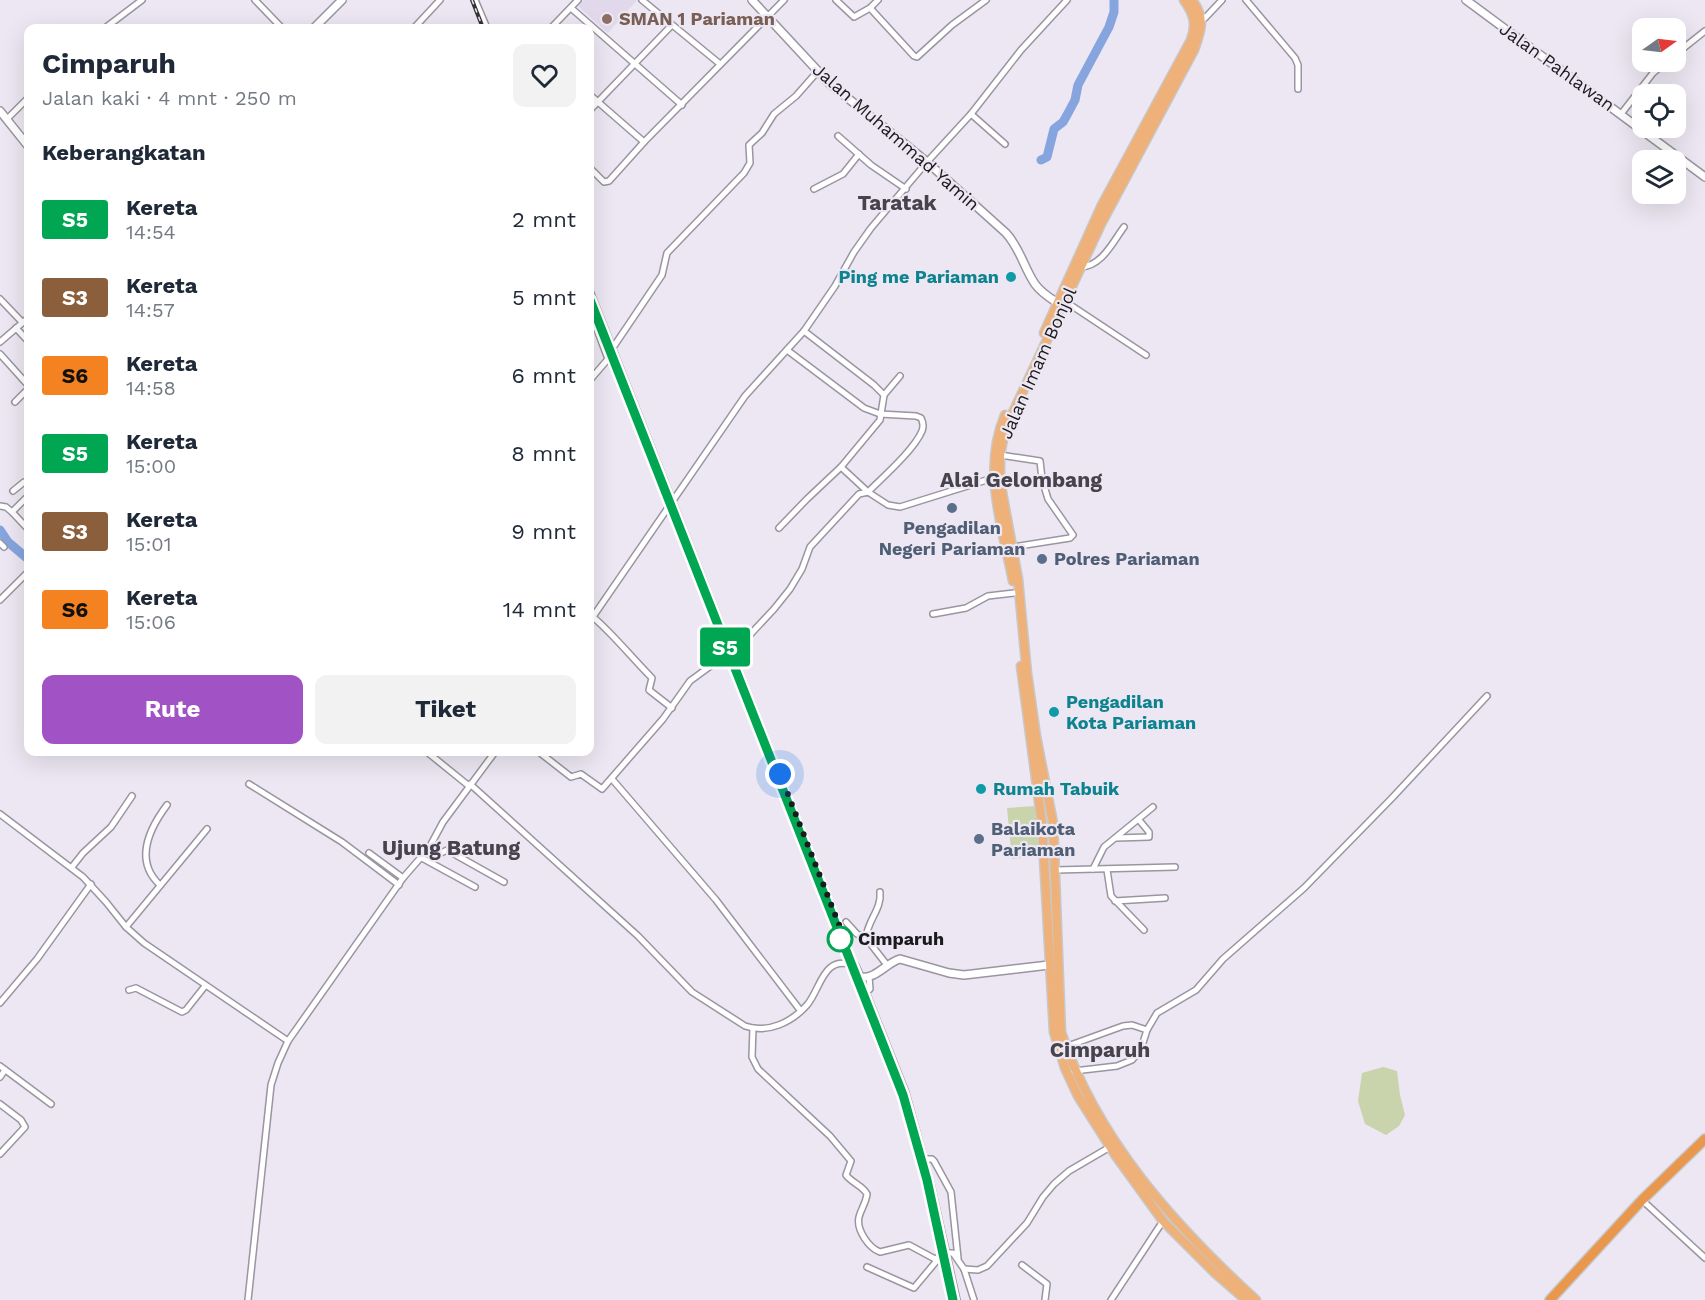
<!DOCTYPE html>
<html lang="id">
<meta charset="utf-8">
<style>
:root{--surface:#fff;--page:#f2f2f3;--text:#1f2937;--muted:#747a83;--accent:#a153c5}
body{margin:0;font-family:"Work Sans",sans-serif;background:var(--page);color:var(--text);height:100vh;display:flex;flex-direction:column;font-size:22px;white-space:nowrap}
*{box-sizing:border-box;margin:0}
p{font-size:20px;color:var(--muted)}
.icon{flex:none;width:33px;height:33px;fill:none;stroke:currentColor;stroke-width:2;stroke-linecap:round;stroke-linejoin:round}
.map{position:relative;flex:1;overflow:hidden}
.details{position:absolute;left:24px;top:24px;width:570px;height:732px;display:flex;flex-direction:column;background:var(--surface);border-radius:12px;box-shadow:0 6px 24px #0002}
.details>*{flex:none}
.badge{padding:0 12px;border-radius:4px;font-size:21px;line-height:39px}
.needle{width:39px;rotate:76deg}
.buttons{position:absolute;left:1632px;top:18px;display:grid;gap:12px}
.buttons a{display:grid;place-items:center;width:54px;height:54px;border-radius:12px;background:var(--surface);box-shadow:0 6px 24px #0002;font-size:30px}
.you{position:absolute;width:30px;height:30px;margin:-15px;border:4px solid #fff;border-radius:50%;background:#1a73e8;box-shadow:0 0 0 9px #1a73e833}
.map>.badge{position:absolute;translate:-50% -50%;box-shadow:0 0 0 3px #fff}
h2{padding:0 18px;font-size:22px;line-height:54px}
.round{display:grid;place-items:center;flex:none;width:63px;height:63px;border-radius:12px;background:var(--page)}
.head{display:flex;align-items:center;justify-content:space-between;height:102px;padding:0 18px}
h1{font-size:28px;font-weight:700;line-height:45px}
.action{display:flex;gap:12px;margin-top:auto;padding:12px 18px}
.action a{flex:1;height:69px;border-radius:12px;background:var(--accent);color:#fff;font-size:24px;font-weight:700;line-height:69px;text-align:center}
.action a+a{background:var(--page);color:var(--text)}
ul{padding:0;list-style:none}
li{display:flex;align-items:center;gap:18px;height:78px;padding:0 18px}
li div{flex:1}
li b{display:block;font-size:22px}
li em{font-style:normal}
li .badge{min-width:66px;font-weight:700;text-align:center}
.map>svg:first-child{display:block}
.built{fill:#e1d9eb}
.green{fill:#c9d4ac}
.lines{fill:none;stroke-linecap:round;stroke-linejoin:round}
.river{stroke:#86a5de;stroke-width:9}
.minor-casing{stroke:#9a95a0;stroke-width:8}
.tertiary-casing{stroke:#9a95a0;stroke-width:10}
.primary-casing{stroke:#c8c8c9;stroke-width:11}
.trunk-casing{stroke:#c8c8c9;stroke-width:12}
.minor{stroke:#fff;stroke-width:5}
.tertiary{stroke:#fff;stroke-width:7}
.primary{stroke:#eeb179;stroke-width:8}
.trunk{stroke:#e8974c;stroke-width:9}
.rail-casing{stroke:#343338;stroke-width:4}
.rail{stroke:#ece7f2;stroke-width:1.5;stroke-dasharray:4.5;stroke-linecap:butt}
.line-casing{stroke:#fff;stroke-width:14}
.line{stroke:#00a651;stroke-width:9}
.walk{stroke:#1b1a1e;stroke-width:6;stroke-dasharray:0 10.8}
.education-dot{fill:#8d6e63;stroke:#ece7f2;stroke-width:2}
.culture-dot{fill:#0f9aa8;stroke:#ece7f2;stroke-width:2}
.service-dot{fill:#5c6f8a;stroke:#ece7f2;stroke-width:2}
.stop-dot{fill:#fff;stroke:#00a651;stroke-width:3}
.labels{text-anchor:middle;stroke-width:4.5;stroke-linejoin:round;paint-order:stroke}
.education-label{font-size:18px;font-weight:bold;fill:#785e54;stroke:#ece7f2;text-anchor:start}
.street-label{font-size:18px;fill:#1b1a1e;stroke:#ece7f2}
.culture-label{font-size:18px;font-weight:bold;fill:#0d838f;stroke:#ece7f2;text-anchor:start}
.service-label{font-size:18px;font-weight:bold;fill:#4e5e75;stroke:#ece7f2;text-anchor:start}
.stop-label{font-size:18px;font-weight:bold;fill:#1b1a1e;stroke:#ece7f2;text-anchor:start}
.quarter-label{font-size:21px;font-weight:bold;fill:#47434c;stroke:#ece7f2}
</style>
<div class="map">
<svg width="1705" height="1300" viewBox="0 0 1705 1300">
<rect width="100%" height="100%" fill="#ece7f2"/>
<polygon class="built" points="584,0 637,0 608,33 578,6"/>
<g class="green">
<polygon points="1035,806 1039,856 1012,859 1007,808"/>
<polygon points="1383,1067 1397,1071 1400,1095 1405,1115 1399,1126 1386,1135 1365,1124 1358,1101 1362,1073"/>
</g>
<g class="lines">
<g class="river">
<polyline points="1041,160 1047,157 1054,129 1063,122 1067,115 1075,100 1078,85 1109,27 1114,12 1114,0"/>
<polyline points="0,530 8,542 28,559"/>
</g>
<defs>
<g id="minor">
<polyline points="255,0 282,28"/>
<polyline points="475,0 487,28"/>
<polyline points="642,0 720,64"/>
<polyline points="836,0 854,17 870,8 878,0"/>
<polyline points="1246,0 1295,58 1298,65 1298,89"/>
<polyline points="571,8 682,105"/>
<polyline points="870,8 914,56 917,57 952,25 986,0"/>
<polyline points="1199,21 1205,18 1222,0"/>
<polyline points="105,28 142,0"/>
<polyline points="414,28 440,0"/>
<polyline points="551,28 578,0"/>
<polyline points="1676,54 1705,31"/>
<polyline points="590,95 644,142"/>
<polyline points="590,110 671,26"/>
<polyline points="971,114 1005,144"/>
<polyline points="1621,114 1653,73 1666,62"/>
<polyline points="7,119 28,98"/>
<polyline points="838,136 871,165 906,189"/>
<polyline points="590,168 604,182 609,181 644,142 784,0"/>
<polyline points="814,189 843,174 859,154"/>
<path d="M1081 267C1102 266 1112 243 1124 227"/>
<polyline points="590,291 855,966"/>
<polyline points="0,299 22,322"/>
<polyline points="1066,302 1146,355"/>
<polyline points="590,310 608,359 590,380"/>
<polyline points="16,328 28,341"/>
<polyline points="0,342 28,318"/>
<polyline points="612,349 662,275 667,253 744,173 750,163 749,145 762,133 774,114 796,96 818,71"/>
<path d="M787 350 864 408 880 414 916 416 921 418C923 422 924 426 922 431 914 450 883 477 868 492L841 467"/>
<polyline points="0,354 27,384"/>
<polyline points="884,395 900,376"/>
<polyline points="15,402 28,389"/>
<polyline points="1000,455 1040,461 1042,479 1048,499 1073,535 1070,538 1013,547"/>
<polyline points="13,491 24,482 28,483"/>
<polyline points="28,496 12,512 28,529"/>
<polyline points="0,506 6,507 12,512"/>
<polyline points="779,528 807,499 841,467 880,420 884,395 874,385 804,331"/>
<polyline points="0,543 4,547"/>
<polyline points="0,600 28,572"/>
<polyline points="933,614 966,608 988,596 1014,593"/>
<path d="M593 617C615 636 631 657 652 678L649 690 672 708"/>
<polyline points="590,621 745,396 804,331 835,286 854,252 871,228 927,162 971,114 1021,50 1067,0"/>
<polyline points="427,752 469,786"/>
<polyline points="539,752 571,777 581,774 602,789 663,719 690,681 716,662 732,654 774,609 790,589 802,569 810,547 859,494 868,492 888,505 900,507 993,478"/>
<polyline points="612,779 716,900 800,1010"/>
<polyline points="249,784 342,842 399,885"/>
<path d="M470 784 638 936 692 992 745 1026C768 1034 792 1022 807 1005 821 989 823 953 855 966"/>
<polyline points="0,814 83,877 106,902 126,927 144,943 288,1041 403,878 429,848 443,822 495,752"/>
<polyline points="1116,838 1149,837 1149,832 1139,820"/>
<polyline points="429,848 439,854 447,850 504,882"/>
<polyline points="369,853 403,878"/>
<polyline points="422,858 475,887"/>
<polyline points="72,867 83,853 111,827 132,796"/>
<polyline points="1093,869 1104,847 1153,807"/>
<polyline points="1056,870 1175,867"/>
<polyline points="1107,870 1111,896 1144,930"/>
<path d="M160 885C134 861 149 829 167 805"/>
<path d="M880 892C882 909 867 921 866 938L887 965"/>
<polyline points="1115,901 1165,898"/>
<polyline points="846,922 857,934 866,938"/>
<polyline points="126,927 207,829"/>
<polyline points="869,977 870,989 866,992 906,1093 931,1184 957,1300"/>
<polyline points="129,990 136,988 182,1012 186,1010 205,986"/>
<polyline points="0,1003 37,959 91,884"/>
<path d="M753 1028 752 1057 758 1069 830 1136 851 1161 846 1175C852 1183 863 1186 867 1194 866 1203 861 1209 859 1217 856 1230 869 1248 880 1252L909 1245 935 1259 946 1253H953L964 1269 974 1300"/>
<polyline points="1065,1047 1123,1026 1132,1025 1147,1030"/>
<polyline points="0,1066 51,1104"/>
<polyline points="1074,1071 1117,1066 1132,1060 1141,1049 1147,1030 1157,1013 1196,990 1223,959 1304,888 1392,798 1487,696"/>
<polyline points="0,1077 5,1070"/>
<polyline points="0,1104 21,1120 25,1127 0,1154"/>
<polyline points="925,1159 932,1159 934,1161 951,1192 958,1258"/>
<polyline points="1642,1200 1705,1258"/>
<polyline points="1022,1265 1047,1284 1045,1300"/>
<polyline points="867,1267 914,1288 939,1258"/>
<polyline points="964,1269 978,1270 987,1266 1027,1223 1043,1197 1054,1184 1069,1171 1110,1147"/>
<polyline points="248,1300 271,1085 278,1063 288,1041"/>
<polyline points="1111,1300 1163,1221"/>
</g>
<g id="tertiary">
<path d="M752 0 829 83 927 162 1006 233C1020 248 1024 268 1035 284 1042 294 1052 299 1062 306"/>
<polyline points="1466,0 1705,177"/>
<polyline points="314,28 342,0"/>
<polyline points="0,111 28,146"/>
<path d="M855 966 860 977C875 980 886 963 900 959L949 973 964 975 1049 965"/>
</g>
<g id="primary">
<path d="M1192 0C1206 19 1201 30 1194 50L1101 224 1010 419 1004 435 1000 455V481L1018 579 1027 673 1036 736 1053 823 1061 1032C1096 1139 1175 1226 1256 1300"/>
<path d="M1044 333 1102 205 1191 40C1197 24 1194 14 1184 0"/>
<path d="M1005 415C982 470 1002 525 1013 581"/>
<polyline points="1021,666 1042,824 1054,1032 1065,1068 1078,1096 1116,1156 1163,1221 1214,1272 1246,1300"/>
</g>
<polyline id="trunk" points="1550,1300 1642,1200 1705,1139"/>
</defs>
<use href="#minor" class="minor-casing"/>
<use href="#tertiary" class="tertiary-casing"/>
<use href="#primary" class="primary-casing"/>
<use href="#trunk" class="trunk-casing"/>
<use href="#minor" class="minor"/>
<use href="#tertiary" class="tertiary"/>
<use href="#primary" class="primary"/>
<use href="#trunk" class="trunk"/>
<defs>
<g id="rail">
<polyline points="472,0 483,28"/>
<polyline points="590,300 903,1095 926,1180 953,1300"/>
</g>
</defs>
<use href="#rail" class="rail-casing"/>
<use href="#rail" class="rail"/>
</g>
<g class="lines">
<defs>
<polyline id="line" points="590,300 903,1095 927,1180 953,1300"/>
</defs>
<use href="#line" class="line-casing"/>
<use href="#line" class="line"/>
<polyline class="walk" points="780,774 847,945 840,939"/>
</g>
<circle class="education-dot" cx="607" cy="19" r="6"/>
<g class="culture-dot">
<circle cx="1011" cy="277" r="6"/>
<circle cx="1054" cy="712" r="6"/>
<circle cx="981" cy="789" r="6"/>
</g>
<g class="service-dot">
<circle cx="952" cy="508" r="6"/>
<circle cx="1042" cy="559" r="6"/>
<circle cx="979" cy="839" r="6"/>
</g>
<circle class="stop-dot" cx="840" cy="939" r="12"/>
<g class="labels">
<g class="education-label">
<text x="619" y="25">SMAN 1 Pariaman</text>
</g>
<g class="street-label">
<text transform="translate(1557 67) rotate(36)" y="6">Jalan Pahlawan</text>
<text transform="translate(896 137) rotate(41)" y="6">Jalan Muhammad Yamin</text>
<text transform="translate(1038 363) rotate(-66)" y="6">Jalan Imam Bonjol</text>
</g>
<g class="culture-label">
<text x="999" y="283" text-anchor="end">Ping me Pariaman</text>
<text x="1066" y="708">Pengadilan<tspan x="1066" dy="21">Kota Pariaman</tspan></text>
<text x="993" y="795">Rumah Tabuik</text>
</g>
<g class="service-label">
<text x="952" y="534" text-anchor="middle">Pengadilan<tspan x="952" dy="21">Negeri Pariaman</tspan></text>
<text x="1054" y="565">Polres Pariaman</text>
<text x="991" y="835">Balaikota<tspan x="991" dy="21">Pariaman</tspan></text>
</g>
<g class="stop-label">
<text x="858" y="945">Cimparuh</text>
</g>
<g class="quarter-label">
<text x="897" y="210">Taratak</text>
<text x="1021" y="487">Alai Gelombang</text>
<text x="451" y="855">Ujung Batung</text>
<text x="1100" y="1057">Cimparuh</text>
</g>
</g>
</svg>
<div class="buttons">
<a><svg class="needle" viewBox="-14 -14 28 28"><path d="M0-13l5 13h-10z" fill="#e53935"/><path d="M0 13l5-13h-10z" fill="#747a83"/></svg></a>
<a><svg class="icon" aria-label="locate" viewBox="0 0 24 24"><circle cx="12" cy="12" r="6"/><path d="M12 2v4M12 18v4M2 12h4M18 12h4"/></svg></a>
<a><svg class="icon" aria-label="layers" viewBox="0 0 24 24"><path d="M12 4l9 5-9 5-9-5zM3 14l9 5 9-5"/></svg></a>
</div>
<div class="you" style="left:780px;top:774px"></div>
<b class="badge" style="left:725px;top:647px;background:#00a651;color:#fff">S5</b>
<section class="details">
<div class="head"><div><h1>Cimparuh</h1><p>Jalan kaki · 4 mnt · 250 m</p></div><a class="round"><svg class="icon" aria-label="heart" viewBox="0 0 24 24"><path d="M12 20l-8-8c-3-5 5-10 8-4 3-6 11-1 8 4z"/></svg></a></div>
<h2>Keberangkatan</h2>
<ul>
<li><span class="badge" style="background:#00a651;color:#fff">S5</span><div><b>Kereta</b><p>14:54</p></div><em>2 mnt</em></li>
<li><span class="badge" style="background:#8b5e3c;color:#fff">S3</span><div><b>Kereta</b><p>14:57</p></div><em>5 mnt</em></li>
<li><span class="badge" style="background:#f58220;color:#111">S6</span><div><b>Kereta</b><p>14:58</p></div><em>6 mnt</em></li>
<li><span class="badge" style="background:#00a651;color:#fff">S5</span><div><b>Kereta</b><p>15:00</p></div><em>8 mnt</em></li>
<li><span class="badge" style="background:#8b5e3c;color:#fff">S3</span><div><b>Kereta</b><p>15:01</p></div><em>9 mnt</em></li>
<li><span class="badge" style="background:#f58220;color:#111">S6</span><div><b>Kereta</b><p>15:06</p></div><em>14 mnt</em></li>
</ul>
<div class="action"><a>Rute</a><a>Tiket</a></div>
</section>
</div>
